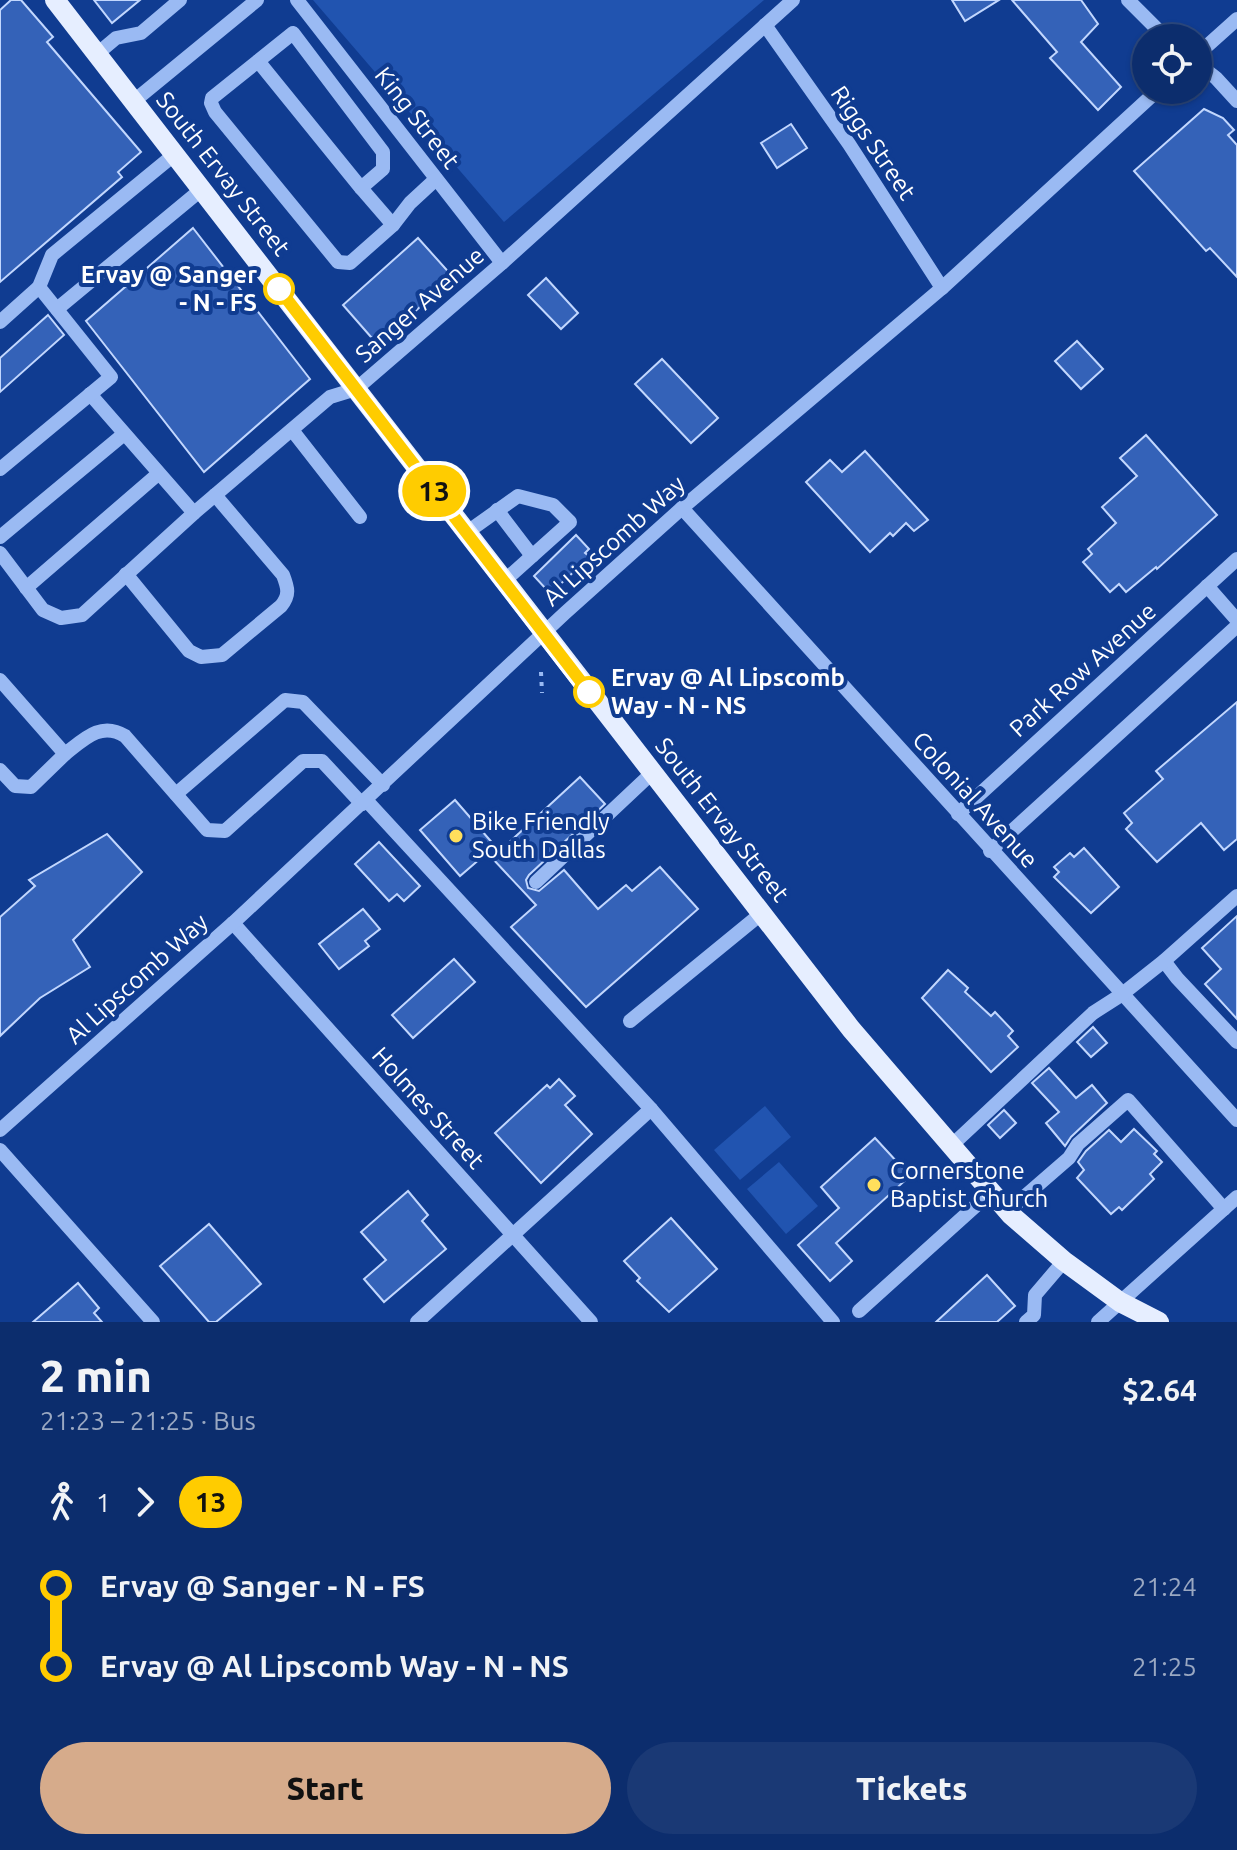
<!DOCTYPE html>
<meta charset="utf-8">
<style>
:root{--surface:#0c2d6d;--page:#1a3975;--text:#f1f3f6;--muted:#9aa8c2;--line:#2c4980;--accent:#d6ab8b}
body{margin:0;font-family:Ubuntu,sans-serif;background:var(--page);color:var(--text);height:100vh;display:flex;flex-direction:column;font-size:30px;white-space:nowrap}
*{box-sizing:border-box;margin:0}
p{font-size:26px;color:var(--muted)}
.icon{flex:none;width:44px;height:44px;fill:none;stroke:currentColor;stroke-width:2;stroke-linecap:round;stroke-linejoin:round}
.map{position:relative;height:1322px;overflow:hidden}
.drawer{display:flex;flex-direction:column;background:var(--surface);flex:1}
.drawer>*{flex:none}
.badge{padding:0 16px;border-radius:26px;font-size:28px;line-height:52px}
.buttons{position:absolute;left:1132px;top:24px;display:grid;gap:16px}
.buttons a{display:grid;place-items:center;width:80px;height:80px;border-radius:50%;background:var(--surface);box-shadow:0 2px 6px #0004,0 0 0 2px var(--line);font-size:40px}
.map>.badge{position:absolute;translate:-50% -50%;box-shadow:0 0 0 4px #fff}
.legs{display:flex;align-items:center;gap:12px;height:88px;padding:0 40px;font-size:26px}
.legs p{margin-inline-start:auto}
.head{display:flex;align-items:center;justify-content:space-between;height:136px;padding:0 40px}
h1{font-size:44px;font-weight:800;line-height:60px}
.button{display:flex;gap:16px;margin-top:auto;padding:16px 40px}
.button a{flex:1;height:92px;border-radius:48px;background:var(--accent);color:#111;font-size:32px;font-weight:800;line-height:92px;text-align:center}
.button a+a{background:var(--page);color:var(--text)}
ul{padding:0 40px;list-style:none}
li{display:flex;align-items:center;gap:28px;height:80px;font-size:30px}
li i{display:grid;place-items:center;width:12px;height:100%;margin:0 10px;background:currentColor}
li i::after{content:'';width:20px;height:20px;margin:-10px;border:6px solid;border-radius:50%;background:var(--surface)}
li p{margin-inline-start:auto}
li:first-child i{background:linear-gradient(#0000 50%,currentColor 0)}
li:last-child i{background:linear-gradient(currentColor 50%,#0000 0)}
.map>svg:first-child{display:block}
.green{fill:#2154b0}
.building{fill:#3462b8;stroke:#c2d7fe;stroke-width:2}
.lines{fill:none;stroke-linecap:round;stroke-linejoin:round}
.path{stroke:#9abaf3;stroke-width:4;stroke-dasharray:4 6;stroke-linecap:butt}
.minor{stroke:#9abaf3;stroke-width:14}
.major{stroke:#e6eeff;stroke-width:20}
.line-1-casing{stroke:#fff;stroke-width:18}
.line-1{stroke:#fc0;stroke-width:12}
.stop-1-dot{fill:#fff;stroke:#fc0;stroke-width:4}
.poi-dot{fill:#ffdf5c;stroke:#103c91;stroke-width:3}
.labels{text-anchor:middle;stroke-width:8;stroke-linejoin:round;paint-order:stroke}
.street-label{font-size:24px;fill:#fff;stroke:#103c91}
.stop-label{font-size:24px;font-weight:bold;fill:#fff;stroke:#103c91;text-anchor:end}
.poi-label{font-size:24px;fill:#fff;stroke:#103c91;text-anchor:start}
</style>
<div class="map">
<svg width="1237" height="1322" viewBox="0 0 1237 1322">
<rect width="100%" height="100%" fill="#103c91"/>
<g class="green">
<polygon points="313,0 764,0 504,222"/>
<polygon points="765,1106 791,1137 740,1180 714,1150"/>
<polygon points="779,1162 818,1206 786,1234 747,1189"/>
</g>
<g class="building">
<polygon points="11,0 21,0 53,37 47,42 141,152 118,172 122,177 0,282 0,10"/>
<polygon points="94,0 140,0 112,23"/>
<polygon points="952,0 999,0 965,21"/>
<polygon points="1012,0 1081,0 1098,24 1081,42 1121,87 1098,110 1050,58 1057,52"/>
<polygon points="1204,109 1223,118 1234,130 1228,135 1237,145 1237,277 1210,248 1206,251 1134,171"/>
<polygon points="791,124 807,148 777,168 761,143"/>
<polygon points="193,228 310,379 204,472 86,321"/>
<polygon points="418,238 453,277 378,345 343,305"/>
<polygon points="546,278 578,313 561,329 528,295"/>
<polygon points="48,315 64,335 0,392 0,358"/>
<polygon points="1077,341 1103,369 1081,389 1055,361"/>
<polygon points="662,359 718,418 691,443 635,384"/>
<polygon points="1146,435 1217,515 1157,569 1156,567 1126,592 1119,584 1110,592 1083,562 1092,554 1088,549 1116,523 1102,507 1137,476 1120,458"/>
<polygon points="865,451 928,520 914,531 906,523 893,536 890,533 870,552 806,482 830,460 842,472"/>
<polygon points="576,535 589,549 585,553 590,557 555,589 546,589 534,576"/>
<polygon points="1237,702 1237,839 1224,850 1201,823 1157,862 1126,829 1132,823 1124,813 1163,779 1156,771"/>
<polygon points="580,777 605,804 529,875 526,880 528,888 539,891 564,870 598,909 626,885 632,891 660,867 698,909 586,1007 511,927 536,905 492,858"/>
<polygon points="455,800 495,846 460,876 420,830"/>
<polygon points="107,834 142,872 73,940 90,967 40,998 0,1036 0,917 35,886 29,880"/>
<polygon points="379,842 420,886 404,901 397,894 389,901 355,864"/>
<polygon points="1084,848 1119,887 1091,913 1054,877 1059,872 1054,867 1070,853 1074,857"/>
<polygon points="363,909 380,929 365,941 369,946 339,969 319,944"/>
<polygon points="1237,916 1237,1019 1205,984 1221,969 1202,948"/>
<polygon points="454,959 475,982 413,1038 392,1015"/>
<polygon points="948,970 968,988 965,992 991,1016 995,1012 1013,1031 1008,1036 1018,1047 991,1072 922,998"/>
<polygon points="1093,1027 1107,1043 1091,1057 1077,1042"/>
<polygon points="1049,1068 1076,1098 1092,1085 1107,1103 1071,1137 1065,1146 1046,1123 1059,1112 1032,1083"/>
<polygon points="559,1079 575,1096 565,1105 592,1134 541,1183 495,1133 547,1085 550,1088"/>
<polygon points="1004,1110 1016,1123 1000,1138 988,1125"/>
<polygon points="1134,1129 1157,1151 1154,1154 1162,1162 1150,1174 1154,1179 1122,1210 1119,1207 1111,1214 1077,1178 1084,1170 1078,1162 1086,1151 1109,1130 1121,1142"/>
<polygon points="875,1138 910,1176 836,1243 852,1261 830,1281 798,1245 839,1208 821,1187"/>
<polygon points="408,1191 428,1215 422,1221 446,1249 384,1302 364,1279 386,1260 361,1232"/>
<polygon points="671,1218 717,1269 669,1312 637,1281 640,1278 624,1261"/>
<polygon points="209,1224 261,1284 216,1322 209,1322 160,1266"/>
<polygon points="987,1275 1015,1306 997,1322 936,1322"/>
<polygon points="78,1283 99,1308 94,1313 102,1322 33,1322"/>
</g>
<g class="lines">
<polyline class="path" points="541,672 542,693"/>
<g class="minor">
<polyline points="297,0 502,263"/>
<polyline points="1128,0 1166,38"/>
<polyline points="765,25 849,144 942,288"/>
<polyline points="97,54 116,38 141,33 180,0"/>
<polyline points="1198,54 1237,19"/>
<polyline points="258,61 361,188 383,169 383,152 293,33 212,98 211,103 215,112 338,262 350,263 393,225 410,203 436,179"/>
<polyline points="1198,64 1216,78 1237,101"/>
<polyline points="134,101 257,0"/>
<polyline points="361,188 393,225"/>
<polyline points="57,309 202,189"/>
<polyline points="0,322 39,287 52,255 175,154"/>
<polyline points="90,394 194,513"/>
<polyline points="292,430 360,517"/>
<polyline points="0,469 111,377 39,287"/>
<polyline points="682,508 1237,1120"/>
<polyline points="497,510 532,556"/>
<polyline points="466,533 518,496 553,505 570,522 503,582"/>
<polyline points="0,537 124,434"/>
<polyline points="0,553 43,610 61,618 82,615 194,513 330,397 356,389 502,263 793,0"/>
<path d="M126 574 189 651 201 657 222 655 281 606C290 595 288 588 283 575L215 495"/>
<polyline points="1207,586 1237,620"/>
<polyline points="26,588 158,474"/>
<path d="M0 680 65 754C84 739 101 721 125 736L207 830 225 831 303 761H322L362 804"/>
<polyline points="0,770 15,786 31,787 65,754"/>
<polyline points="176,794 285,700 303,702 383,785"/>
<polyline points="366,800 651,1109 833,1322"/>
<polyline points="958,814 1237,559"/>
<polyline points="990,851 1237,626"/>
<polyline points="536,882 652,773"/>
<polyline points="233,923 591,1322"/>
<polyline points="1164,961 1177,978 1237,1042"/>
<polyline points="630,1021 762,913"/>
<polyline points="0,1130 233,923 565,613 682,508 942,288 1158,90"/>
<polyline points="951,1146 1093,1013 1121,995 1164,961 1237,896"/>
<polyline points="0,1150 153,1322"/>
<polyline points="1008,1211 1069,1158 1078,1144 1128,1100 1224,1209"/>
<polyline points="859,1311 991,1192"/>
<polyline points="417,1322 651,1109"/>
<polyline points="1026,1322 1034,1315 1035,1295 1064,1261"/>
<polyline points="1098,1322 1237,1197"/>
</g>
<polyline class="major" points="55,0 851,1029 1011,1215 1064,1261 1120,1302 1159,1322"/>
</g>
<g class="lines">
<defs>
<polyline id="line-1" points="279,289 589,692"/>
</defs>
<use href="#line-1" class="line-1-casing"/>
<use href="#line-1" class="line-1"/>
</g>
<g class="stop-1-dot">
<circle cx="279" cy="289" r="14"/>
<circle cx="589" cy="692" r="14"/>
</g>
<g class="poi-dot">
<circle cx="456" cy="836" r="8"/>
<circle cx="874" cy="1185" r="8"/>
</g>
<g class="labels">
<g class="street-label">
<text transform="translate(417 118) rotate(52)" y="8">King Street</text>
<text transform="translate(873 143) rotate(56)" y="8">Riggs Street</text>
<text transform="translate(223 174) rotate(52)" y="8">South Ervay Street</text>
<text transform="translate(420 305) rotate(-41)" y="8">Sanger Avenue</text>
<text transform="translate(614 541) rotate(-42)" y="8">Al Lipscomb Way</text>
<text transform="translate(1083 670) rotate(-42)" y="8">Park Row Avenue</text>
<text transform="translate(975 800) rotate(48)" y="8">Colonial Avenue</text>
<text transform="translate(722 820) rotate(52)" y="8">South Ervay Street</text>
<text transform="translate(137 979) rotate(-42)" y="8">Al Lipscomb Way</text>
<text transform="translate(428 1108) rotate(48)" y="8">Holmes Street</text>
</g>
<g class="stop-label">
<text x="257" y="283">Ervay @ Sanger<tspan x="257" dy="28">- N - FS</tspan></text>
<text x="611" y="686" text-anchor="start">Ervay @ Al Lipscomb<tspan x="611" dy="28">Way - N - NS</tspan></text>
</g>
<g class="poi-label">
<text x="472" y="830">Bike Friendly<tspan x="472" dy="28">South Dallas</tspan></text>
<text x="890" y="1179">Cornerstone<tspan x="890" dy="28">Baptist Church</tspan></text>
</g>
</g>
</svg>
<div class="buttons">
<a><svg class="icon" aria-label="locate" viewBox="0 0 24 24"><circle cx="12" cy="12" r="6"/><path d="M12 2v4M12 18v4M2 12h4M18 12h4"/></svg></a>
</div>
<b class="badge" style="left:434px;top:491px;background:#fc0;color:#111">13</b>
</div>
<section class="drawer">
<div class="head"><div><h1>2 min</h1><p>21:23 – 21:25 · Bus</p></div><b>$2.64</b></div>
<div class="legs"><svg class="icon" aria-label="walk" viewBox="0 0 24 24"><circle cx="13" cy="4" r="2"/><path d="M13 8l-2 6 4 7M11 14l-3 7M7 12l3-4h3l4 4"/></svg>1<svg class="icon" aria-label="forward" viewBox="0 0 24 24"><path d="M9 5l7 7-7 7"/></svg><b class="badge" style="background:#fc0;color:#111">13</b></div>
<ul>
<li><i style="color:#fc0"></i><b>Ervay @ Sanger - N - FS</b><p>21:24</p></li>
<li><i style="color:#fc0"></i><b>Ervay @ Al Lipscomb Way - N - NS</b><p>21:25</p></li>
</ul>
<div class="button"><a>Start</a><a>Tickets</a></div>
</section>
